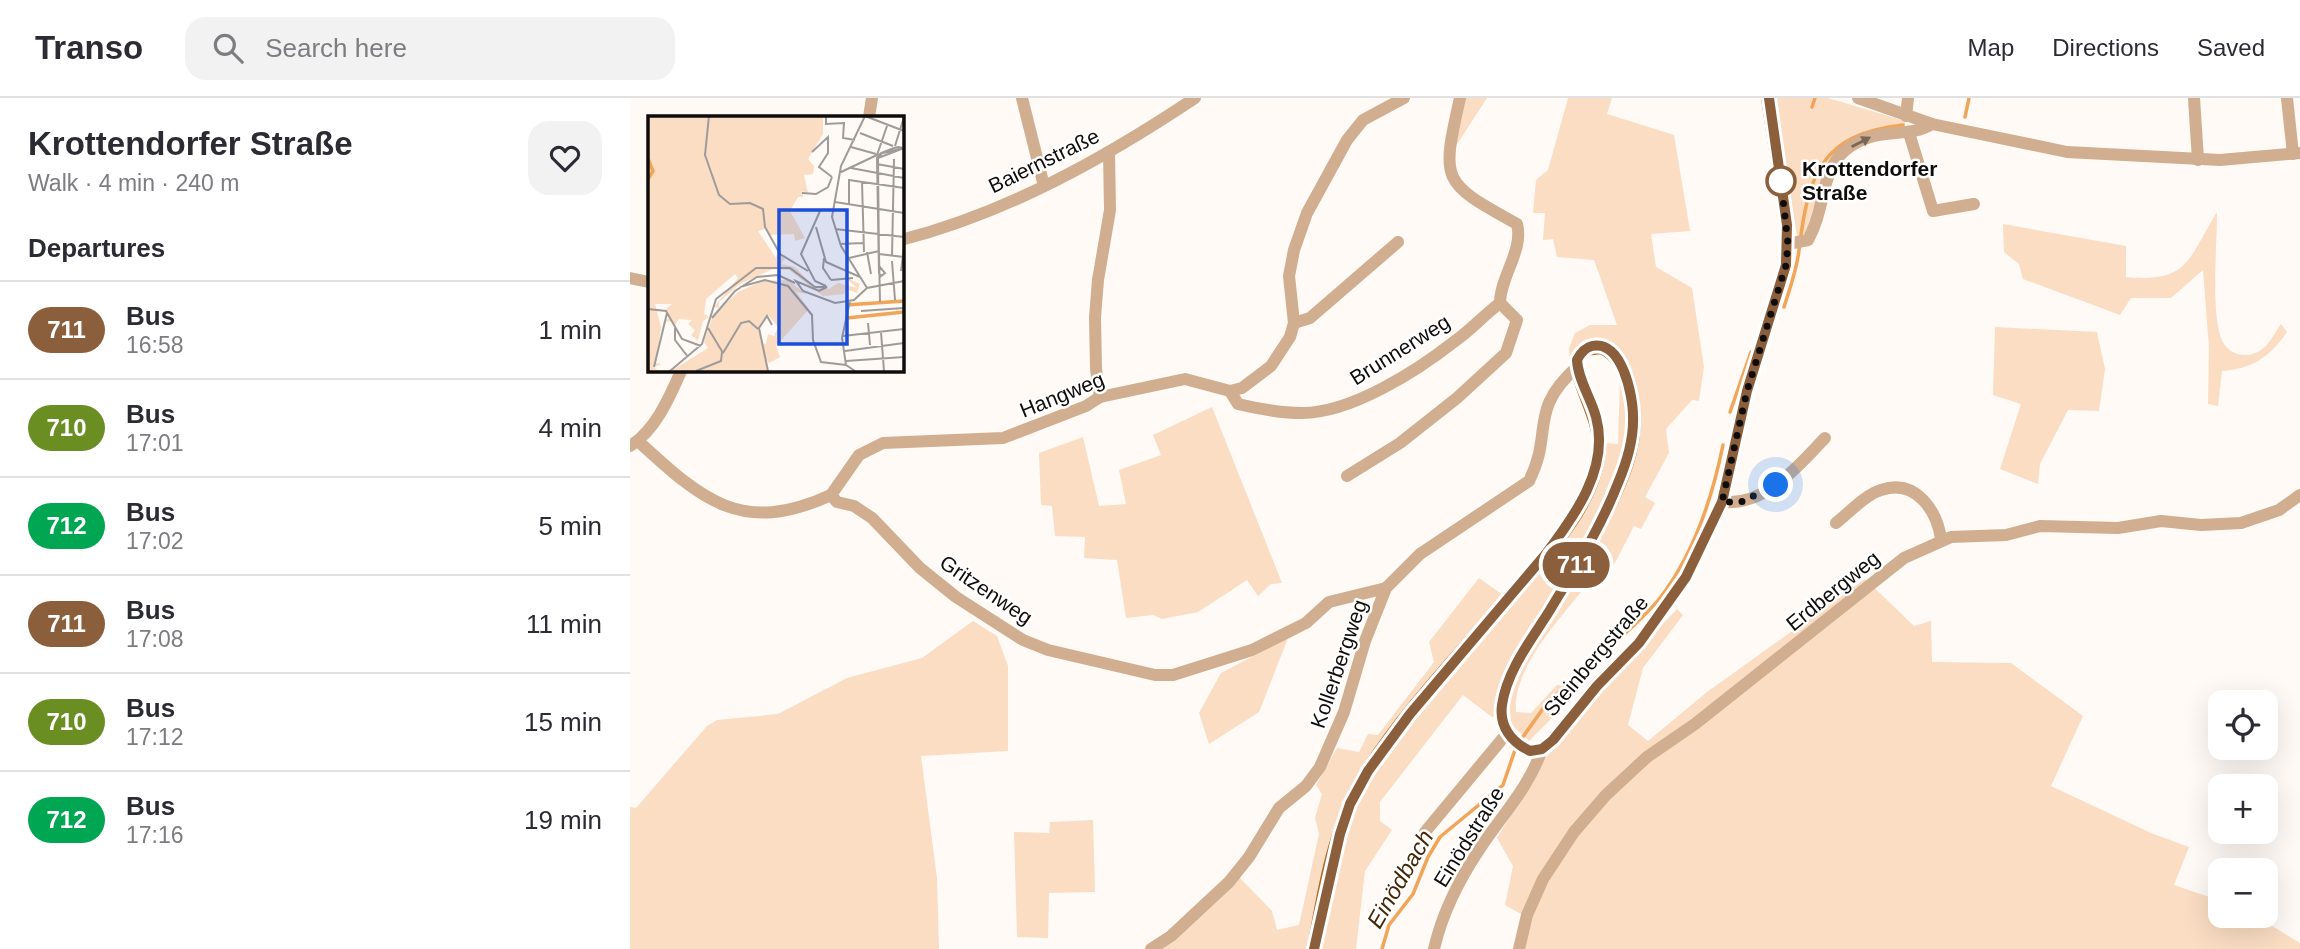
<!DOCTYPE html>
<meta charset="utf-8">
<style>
:root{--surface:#fff;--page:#f2f2f3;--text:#2b2b33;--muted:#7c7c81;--line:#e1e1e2}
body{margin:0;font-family:Arial,sans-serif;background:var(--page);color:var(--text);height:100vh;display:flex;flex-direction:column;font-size:26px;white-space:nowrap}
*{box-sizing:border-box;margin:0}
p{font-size:23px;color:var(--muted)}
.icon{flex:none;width:38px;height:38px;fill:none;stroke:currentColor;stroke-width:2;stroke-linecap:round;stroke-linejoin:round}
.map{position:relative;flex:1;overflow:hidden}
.details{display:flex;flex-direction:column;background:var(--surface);width:630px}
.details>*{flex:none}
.badge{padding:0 14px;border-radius:23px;font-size:24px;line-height:46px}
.buttons{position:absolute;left:1578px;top:592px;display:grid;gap:14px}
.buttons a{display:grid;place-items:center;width:70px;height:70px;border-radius:14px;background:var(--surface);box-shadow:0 7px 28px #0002;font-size:35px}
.you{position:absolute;width:35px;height:35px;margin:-18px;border:5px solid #fff;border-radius:50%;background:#1a73e8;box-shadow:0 0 0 10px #1a73e833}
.map>.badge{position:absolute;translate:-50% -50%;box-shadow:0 0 0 4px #fff}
h2{padding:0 28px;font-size:26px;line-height:63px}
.round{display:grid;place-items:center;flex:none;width:74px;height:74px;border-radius:21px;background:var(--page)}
.headline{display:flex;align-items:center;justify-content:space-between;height:119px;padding:0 28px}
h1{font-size:33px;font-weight:700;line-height:52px}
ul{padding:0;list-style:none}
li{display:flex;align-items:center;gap:21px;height:98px;padding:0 28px;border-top:2px solid var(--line)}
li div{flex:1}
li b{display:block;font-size:26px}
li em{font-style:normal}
li .badge{min-width:77px;font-weight:700;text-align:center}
header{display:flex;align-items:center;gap:42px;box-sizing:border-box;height:98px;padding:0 35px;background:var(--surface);border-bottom:2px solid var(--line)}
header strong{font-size:33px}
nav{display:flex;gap:38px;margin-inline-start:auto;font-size:24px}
.search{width:490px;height:63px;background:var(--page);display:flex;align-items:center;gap:18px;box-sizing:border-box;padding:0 24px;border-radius:21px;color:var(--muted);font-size:26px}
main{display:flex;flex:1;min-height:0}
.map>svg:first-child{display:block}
.green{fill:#faddc3}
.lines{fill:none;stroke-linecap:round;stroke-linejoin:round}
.stream{stroke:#f1a559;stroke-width:3.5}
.minor{stroke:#d0ae8f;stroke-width:12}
.major{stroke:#a76b2b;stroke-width:14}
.oneway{fill:#796654}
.line-casing{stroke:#fff;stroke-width:16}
.line{stroke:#8b5e3c;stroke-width:10}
.walk{stroke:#0f0d0c;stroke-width:7;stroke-dasharray:0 12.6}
.stop-dot{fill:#fff;stroke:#8b5e3c;stroke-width:3.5}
.labels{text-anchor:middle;stroke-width:5;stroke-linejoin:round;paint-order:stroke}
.street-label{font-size:21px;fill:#0f0d0c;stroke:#fff}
.stop-label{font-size:21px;font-weight:bold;fill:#0f0d0c;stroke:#fff;text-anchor:start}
.water-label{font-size:23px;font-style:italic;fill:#442705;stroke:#fff}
.inset-river{fill:none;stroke:#f1a559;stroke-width:3.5}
.inset-road{fill:none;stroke:#9f9b98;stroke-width:2}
.view{fill:#1d4ed8;fill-opacity:0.15;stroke:#1d4ed8;stroke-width:3.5}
.inset-edge{fill:none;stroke:#0f0d0c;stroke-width:3.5}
</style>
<header>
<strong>Transo</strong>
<div class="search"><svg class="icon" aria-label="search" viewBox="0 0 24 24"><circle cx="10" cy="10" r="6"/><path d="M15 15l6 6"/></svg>Search here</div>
<nav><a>Map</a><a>Directions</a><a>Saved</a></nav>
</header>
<main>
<section class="details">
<div class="headline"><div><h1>Krottendorfer Straße</h1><p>Walk · 4 min · 240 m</p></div><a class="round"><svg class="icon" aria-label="heart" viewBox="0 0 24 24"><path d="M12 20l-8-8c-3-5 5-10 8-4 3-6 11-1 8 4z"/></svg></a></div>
<h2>Departures</h2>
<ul>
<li><span class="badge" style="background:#8b5e3c;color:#fff">711</span><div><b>Bus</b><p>16:58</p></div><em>1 min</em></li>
<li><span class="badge" style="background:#6b8e23;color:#fff">710</span><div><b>Bus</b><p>17:01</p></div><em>4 min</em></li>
<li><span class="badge" style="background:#00a651;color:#fff">712</span><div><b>Bus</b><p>17:02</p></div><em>5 min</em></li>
<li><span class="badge" style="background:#8b5e3c;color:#fff">711</span><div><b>Bus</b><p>17:08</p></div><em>11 min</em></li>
<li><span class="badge" style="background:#6b8e23;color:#fff">710</span><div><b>Bus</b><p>17:12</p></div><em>15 min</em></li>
<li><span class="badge" style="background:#00a651;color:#fff">712</span><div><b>Bus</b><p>17:16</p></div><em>19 min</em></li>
</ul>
</section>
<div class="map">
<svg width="1670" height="851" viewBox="0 0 1670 851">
<rect width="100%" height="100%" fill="#fffaf6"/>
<g class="green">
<polygon points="832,0 857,0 822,54"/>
<path d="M938 0H982L977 16 1044 37 1060 133 1021 136 1026 169 1062 190 1074 269 1069 303 1062 302 1036 331 1039 355 1015 399 1025 405 1011 431 1004 428 975 484 963 479C936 515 882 567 886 614L901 615 927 587 935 588 947 577 952 584 939 603 899 643 881 626 879 601 885 582 1007 342 992 256 981 245 961 241 951 245 944 254 940 267 939 250 945 235 960 227H987L964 162 927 159 923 141 913 142 915 115H903L906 82 918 72Z"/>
<polygon points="1146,0 1198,0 1275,23 1275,31 1253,33 1198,65 1175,136 1167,139"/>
<path d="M1587 114C1587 147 1581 212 1591 240 1597 257 1617 262 1631 252 1639 247 1645 234 1651 226L1657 234C1640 259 1622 271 1592 273L1588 308 1578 306 1579 250 1573 172 1541 200H1501L1490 217 1393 181 1389 166 1374 154 1373 126 1496 148V179C1559 185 1558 161 1587 114Z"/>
<polygon points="1365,229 1467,234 1475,271 1469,313 1438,312 1410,366 1408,386 1370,371 1391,306 1363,297"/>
<polygon points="990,282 997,322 990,365 972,407 866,617 862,619 833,597 750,704 750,723 762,732 735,773 726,851 690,851 720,727 729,703 745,675 796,606 854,538 972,366 977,345 988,346"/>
<polygon points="582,309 652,485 641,486 628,498 617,482 568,514 532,521 523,517 496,520 487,462 454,460 455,439 425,438 422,408 411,407 409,355 453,339 469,408 496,406 489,372 531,357 523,337"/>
<polygon points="849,480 874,498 728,678 678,851 528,851 609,779 642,813 647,832 669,827 689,736 685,720 692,696 686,687 707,650 729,654 738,636 748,637 804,564 799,544"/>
<polygon points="1235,481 1284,528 1301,523 1302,564 1381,565 1453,618 1421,688 1521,735 1559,749 1544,787 1591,803 1591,817 1624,817 1670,845 1670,851 894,851 900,821 875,807 883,768 867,740 916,659 971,591 1047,511 1053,517 1013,570 998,627 1018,643 1077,594"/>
<polygon points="343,523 367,538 378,568 378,653 291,658 307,780 309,851 0,851 0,709 6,710 77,628 87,622 148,616 217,580 292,560"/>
<polygon points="658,540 629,614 579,646 569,615 591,575"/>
<polygon points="463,722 465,794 419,795 418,840 387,839 384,734 419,735 420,724"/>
</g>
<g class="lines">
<g class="stream">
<polyline points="1182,9 1185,0"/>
<polyline points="1335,19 1339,0"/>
<path d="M1154 209C1160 190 1167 171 1169 152 1178 78 1190 36 1273 27"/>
<polyline points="1100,314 1121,254"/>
<path d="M988 542C1002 529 1018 515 1030 500 1064 456 1082 401 1093 347"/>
<polyline points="890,643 917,605 985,546"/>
<polyline points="752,851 759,827 783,796 798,759 810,739 873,687 886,649"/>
</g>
<g class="minor">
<polyline points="392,0 414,88"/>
<path d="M830 0C811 84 811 84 887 126 894 152 870 179 870 205"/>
<polyline points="1228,0 1302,26 1437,54 1590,62 1670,55"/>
<polyline points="1564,0 1568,62"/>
<polyline points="1657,0 1663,56"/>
<polyline points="1276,18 1278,0"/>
<polyline points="239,19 242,0"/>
<polyline points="1279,35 1303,113 1344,106"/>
<path d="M271 142C377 115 475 60 565 0"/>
<path d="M1158 146 1178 142C1201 101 1185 54 1244 38 1264 33 1285 37 1302 26"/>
<polyline points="0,180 19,184"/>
<polyline points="664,225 680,220 768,144"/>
<path d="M600 293 608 306C629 311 650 315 672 315 721 315 787 273 825 243 841 232 854 217 870 205"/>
<polyline points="470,299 466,271 465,219 468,182 480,112 479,54"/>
<path d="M8 343C72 402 112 438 201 397"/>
<path d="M0 348C26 332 40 298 52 271"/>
<polyline points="717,378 770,345 827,300 876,255 887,222 870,205"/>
<polyline points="201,397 229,357 253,345 373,340 456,308 470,299 555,281 600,293 612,290 641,268 660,239 664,225 659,178 664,152 677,115 717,42 733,22 774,0"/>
<polyline points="201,397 207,404 224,408 242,420 290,470 326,499 393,542 418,552 525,577 543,577 622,552 676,525 699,504 756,490"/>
<path d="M1092 404C1136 408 1167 369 1195 340"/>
<path d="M1206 425C1220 414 1235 397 1251 392 1286 380 1307 413 1311 441"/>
<polyline points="795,734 878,634"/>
<path d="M521 851 541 838 599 784 619 759 649 710 676 688 690 669 714 614 735 543 756 490 790 456 899 383C924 334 897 313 948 268"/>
<path d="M804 851C812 816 829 782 849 752 871 718 899 690 912 651"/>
<polyline points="889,851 897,817 913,781 944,734 976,697 1017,659 1065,626 1274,460 1321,439 1376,437 1410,428 1488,430 1531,423 1571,427 1611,425 1649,412 1670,397"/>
</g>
<path class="major" d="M684 851C694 792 705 726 737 674 778 609 835 552 884 493 918 454 963 408 969 354 972 320 949 295 947 262L955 251 971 249C990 257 998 277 1001 296 1003 314 1005 332 1001 349 991 400 939 480 912 525 896 550 876 577 872 606 869 628 881 644 900 653L912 651 923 642 966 588 1009 545 1056 479 1092 404 1117 293 1156 167 1157 127 1138 0"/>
</g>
<defs><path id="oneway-solid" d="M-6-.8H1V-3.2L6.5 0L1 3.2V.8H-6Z" transform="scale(1.75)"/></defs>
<use class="oneway" href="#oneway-solid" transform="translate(1231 44) rotate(-27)"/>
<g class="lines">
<defs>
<path id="line" d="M684 851 710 736 720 706 738 673 780 616 915 457C944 419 980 370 966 319 961 300 948 282 947 262 950 256 954 250 962 248 992 241 1003 298 1003 318 1004 342 997 364 988 385 971 429 944 472 920 512 902 541 877 572 872 607 869 628 881 644 900 653L912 651 923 642 967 588 1009 545 1056 479 1092 404 1117 293 1156 167 1157 127 1139 0"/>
</defs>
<use href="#line" class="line-casing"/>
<use href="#line" class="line"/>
<polyline class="walk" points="1146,387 1111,404 1092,404 1117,293 1156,167 1158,146 1151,83"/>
</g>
<circle class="stop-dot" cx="1151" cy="83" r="14"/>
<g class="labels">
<g class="street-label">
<text transform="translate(414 63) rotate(-26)" y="7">Baiernstraße</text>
<text transform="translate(770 252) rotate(-32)" y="7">Brunnerweg</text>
<text transform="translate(432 297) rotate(-22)" y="7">Hangweg</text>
<text transform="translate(356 492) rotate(34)" y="7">Gritzenweg</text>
<text transform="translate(1203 493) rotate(-39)" y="7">Erdbergweg</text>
<text transform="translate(966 558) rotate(-50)" y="7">Steinbergstraße</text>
<text transform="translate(709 566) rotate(-71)" y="7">Kollerbergweg</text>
<text transform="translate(839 739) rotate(-58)" y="7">Einödstraße</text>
</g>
<g class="stop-label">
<text x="1172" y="78">Krottendorfer<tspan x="1172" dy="24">Straße</tspan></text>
</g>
<g class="water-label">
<text transform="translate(770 781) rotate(-60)" y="8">Einödbach</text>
</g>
</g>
<g transform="translate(18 18)">
<rect width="256" height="256" fill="#fffaf6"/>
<path d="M0 0H175V18L160 43 166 50 165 58 156 59 160 77 154 75 155 81H150L142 95 157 122 147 125 146 118 122 119 117 113 110 115 128 142 130 136 137 143 133 148 147 151 165 170 181 173 190 167 209 172 195 160 212 168 209 177 198 173 196 178 175 180 141 154 125 153 92 168 71 186V192L66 191 90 162 87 158 58 183 56 198 61 201 55 205 50 225 43 219 47 214 40 208 44 204 31 203 26 210 24 205 14 206 22 202 18 193 24 188H7L13 211 8 247 14 248 6 251 10 255H0ZM140 164 158 178 148 176 161 193 128 230 132 241 121 247 116 241 120 255H23L60 232 56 226 65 199 90 176 114 165ZM120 199 130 211 126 220 120 218 118 228 113 227 111 212Z" fill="#faddc3" fill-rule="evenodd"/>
<path class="inset-river" d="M0 43 5 55 0 63M198 189 256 185M199 202 256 196"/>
<path class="inset-road" d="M61 0 57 39 71 79 82 88 102 87 115 93 117 111 132 138 160 155M178 0V8L196 7 195 22 207 24M217 0 193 50 184 101 193 130 219 172M217 0 256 15M212 17 245 30M247 30 256 1M203 31 228 38M256 32 250 31 246 32 233 37 231 39 229 42 231 157 233 160 237 157 231 150 230 42 256 32M164 36 180 21V37L171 51 184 61M235 37 256 32M229 39 239 10M229 48 256 53M203 52 256 62M191 57 229 39M201 63V89M201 64 256 72M214 66 216 136M154 77 168 78 180 71 184 61M187 86 256 97M172 95 153 138 167 165 178 170M168 111 178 146 212 161M187 113 256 121M192 128 215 127M219 136 223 158M231 138 256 141M244 140 246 43M176 142 175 152 183 164M201 142 231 135M244 145 247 184M253 155 256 132M183 164 205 162M92 171 117 164 140 170 164 199 165 224 173 246 198 249M202 185 194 222 198 249 207 255M232 186 229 43 234 37M0 193 18 195 34 223 53 230M213 195 256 192M64 202 87 175 109 161 130 159 147 167M220 207 222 229M27 212V224L40 241M60 212 75 237M233 216 236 255M195 220 256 213M197 235 256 227M75 237 93 207 101 205 110 213M198 245 256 241M6 251 19 197M22 255 54 228 68 183 108 152H142L167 171H179L171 175 148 165 155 175 187 187 206 184 219 172 256 165M48 255 73 245 74 236M120 255 111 212 119 200 124 209"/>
<path class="view" d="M131 94H199V228H131Z"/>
<rect width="256" height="256" class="inset-edge"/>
</g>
</svg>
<div class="buttons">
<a><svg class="icon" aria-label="locate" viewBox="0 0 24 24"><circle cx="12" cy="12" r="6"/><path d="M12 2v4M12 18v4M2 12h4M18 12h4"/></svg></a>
<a>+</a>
<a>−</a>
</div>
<div class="you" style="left:1146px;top:387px"></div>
<b class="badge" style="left:946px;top:467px;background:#8b5e3c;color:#fff">711</b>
</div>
</main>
